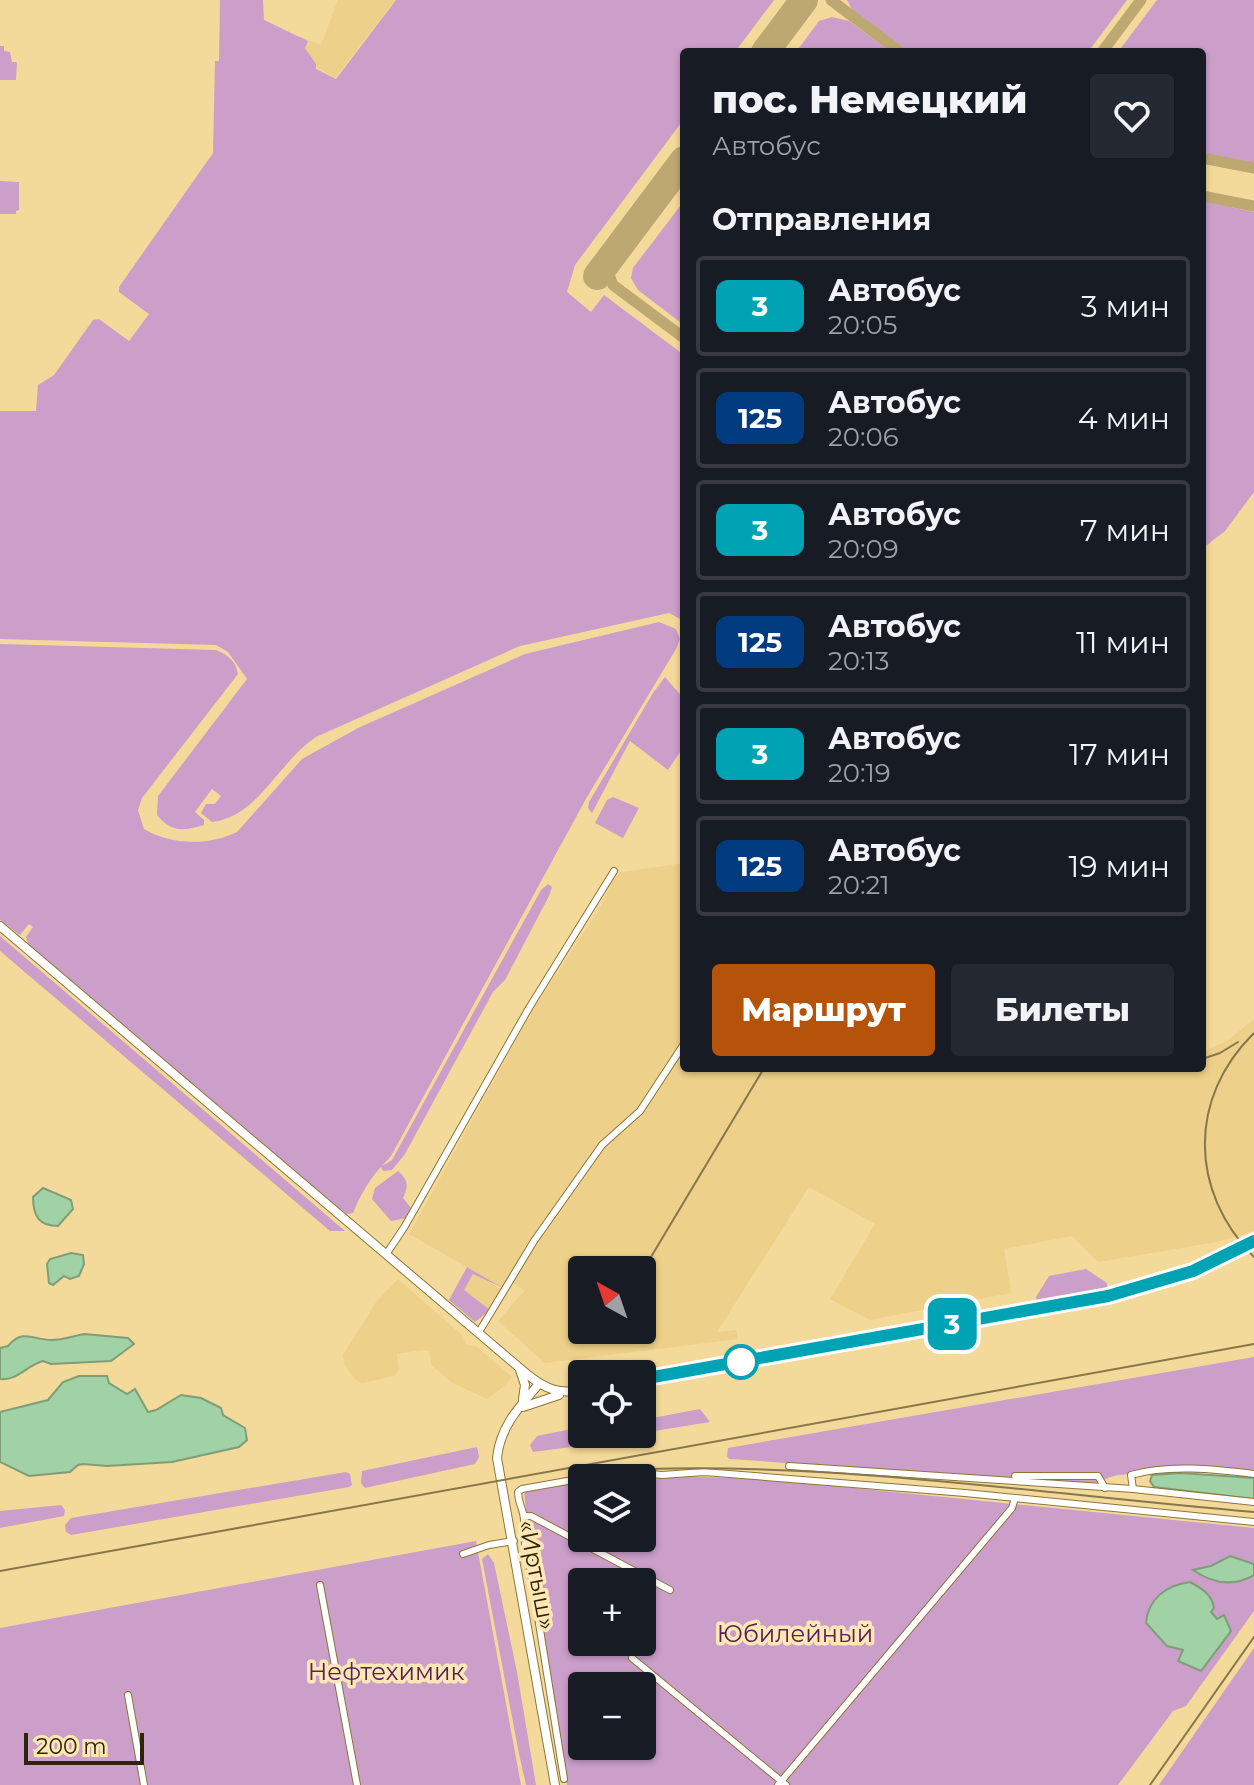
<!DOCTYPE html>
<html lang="ru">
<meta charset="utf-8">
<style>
:root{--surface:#171b24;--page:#242831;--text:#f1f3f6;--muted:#9ea1a6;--line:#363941;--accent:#b45309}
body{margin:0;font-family:Montserrat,sans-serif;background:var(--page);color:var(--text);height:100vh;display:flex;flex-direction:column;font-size:30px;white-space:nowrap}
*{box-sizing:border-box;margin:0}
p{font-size:26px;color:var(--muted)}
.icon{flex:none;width:44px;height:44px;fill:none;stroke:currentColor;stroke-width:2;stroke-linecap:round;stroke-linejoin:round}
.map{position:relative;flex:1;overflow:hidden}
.panel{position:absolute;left:680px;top:48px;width:526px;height:1024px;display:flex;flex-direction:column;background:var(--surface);border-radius:8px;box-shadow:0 2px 6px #0004}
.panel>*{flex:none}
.badge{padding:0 16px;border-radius:12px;font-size:28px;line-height:52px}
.needle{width:52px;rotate:320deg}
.buttons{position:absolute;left:568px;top:1256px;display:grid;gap:16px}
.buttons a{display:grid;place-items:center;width:88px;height:88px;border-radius:8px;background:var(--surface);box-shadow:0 2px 6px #0004;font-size:40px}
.scale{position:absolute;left:24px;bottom:20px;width:120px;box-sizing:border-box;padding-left:8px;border:4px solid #2d2409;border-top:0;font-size:22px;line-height:28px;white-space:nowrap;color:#2d2409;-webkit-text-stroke:6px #fde8b5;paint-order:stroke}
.map>.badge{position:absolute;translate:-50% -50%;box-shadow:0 0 0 4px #fff}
h2{padding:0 32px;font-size:30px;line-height:72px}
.round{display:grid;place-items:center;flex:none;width:84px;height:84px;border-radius:8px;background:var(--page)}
.overview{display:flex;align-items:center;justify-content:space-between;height:136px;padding:0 32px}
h1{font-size:38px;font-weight:800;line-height:60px}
.primary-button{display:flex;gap:16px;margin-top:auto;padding:16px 32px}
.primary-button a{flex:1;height:92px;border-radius:8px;background:var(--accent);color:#fff;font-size:32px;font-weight:800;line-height:92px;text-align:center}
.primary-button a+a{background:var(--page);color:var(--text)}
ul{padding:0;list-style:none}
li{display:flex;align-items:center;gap:24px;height:100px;margin:0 16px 12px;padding:0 16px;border:4px solid var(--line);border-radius:8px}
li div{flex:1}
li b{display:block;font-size:30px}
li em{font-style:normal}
li .badge{min-width:88px;font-weight:700;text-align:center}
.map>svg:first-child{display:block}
.built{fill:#edd089;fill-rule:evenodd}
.green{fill:#cc9eca;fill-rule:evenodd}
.water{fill:#a0d2a6;stroke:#7e9e77;stroke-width:2}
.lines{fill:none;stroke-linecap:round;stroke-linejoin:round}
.taxiway{stroke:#bea872;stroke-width:11}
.runway{stroke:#bea872;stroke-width:28}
.minor-casing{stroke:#8d7537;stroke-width:8}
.major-casing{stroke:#8d7537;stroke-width:10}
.minor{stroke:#fff;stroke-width:6}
.major{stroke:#fff;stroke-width:8}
.rail{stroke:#88774b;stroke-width:2}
.line-casing{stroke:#fff;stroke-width:18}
.line{stroke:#00a3b4;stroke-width:12}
.stop-dot{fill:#fff;stroke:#00a3b4;stroke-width:4}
.labels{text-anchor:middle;stroke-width:7;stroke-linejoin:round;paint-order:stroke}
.street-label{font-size:24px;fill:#2d2409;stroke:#fde8b5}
.park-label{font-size:24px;fill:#582158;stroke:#fde8b5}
</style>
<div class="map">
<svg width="1254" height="1785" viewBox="0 0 1254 1785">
<rect width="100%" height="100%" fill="#f4da9a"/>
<g class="built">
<polygon points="338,0 395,0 335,78 292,54 301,37 321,45"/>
<path d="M684 863V1068H1202V1052L1227 1041 1254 1019V1231L1217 1242 1098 1262 1072 1236 1004 1249 1011 1293 870 1320 830 1299 875 1224 809 1187 717 1332 736 1330 738 1339 545 1363 498 1321 524 1291 513 1282 490 1310 464 1290 474 1273 499 1288 502 1287 409 1234 533 1010 601 906 616 873ZM582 1270H642V1330H582Z"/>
<polygon points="398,1279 463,1336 465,1344 477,1347 512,1377 502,1388 487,1399 451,1382 431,1365 429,1351 422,1350 397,1354 399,1370 394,1376 362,1383 355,1379 344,1364 343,1355 376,1302"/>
</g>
<g class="green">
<path d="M220 0H263L264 20 308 41 305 48 316 64V69L336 79 396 0H774L735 52H684V119L575 265 567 292 591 312 604 295 684 355V621L669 613 520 646 316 737C279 761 258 817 212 822L201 813 206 804H215L221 796 212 789 195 812 204 820V825C183 831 172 833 157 815L158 796 247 679 228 652 216 645 0 639V411H36L38 385 54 375 93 320 99 319 129 341 149 314 119 292V287L213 153 215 61H219Z"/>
<polygon points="847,0 1127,0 1088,52 906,52 854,13"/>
<polygon points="1157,0 1254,0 1254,163 1202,153 1202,52 1118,52"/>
<polygon points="832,17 849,21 891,52 796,52 819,21"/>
<polygon points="0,46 4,46 4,51 10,52 12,62 17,62 16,80 0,80"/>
<polygon points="0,181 19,182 19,210 16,211 16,214 0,214"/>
<polygon points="684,201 684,325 638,290 631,278 633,268"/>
<polygon points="1202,201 1254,212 1254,492 1225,531 1202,549"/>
<path d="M659 622 676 629 680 639 676 649 587 797 391 1156 382 1166 392 1160 541 890 548 884 552 887 549 896 505 980 493 992 405 1154 392 1170 383 1171 381 1167C368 1181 360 1196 353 1213L347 1214 337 1207 28 944 26 937 33 927 29 924 20 935 0 920V644L216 650C227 654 236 661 238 674L142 798 138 810 144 829C170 845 209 846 237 832L302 759 358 728 525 654Z"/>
<polygon points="665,677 684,699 684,746 668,770 630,741 592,813 588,808 589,802 653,693"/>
<polygon points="613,797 639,808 623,838 595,823 607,800"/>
<polygon points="0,937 0,936 345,1231 330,1231 0,951"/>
<path d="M398 1171C408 1180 409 1185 403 1198L412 1209 407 1218 391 1221 372 1199 375 1188Z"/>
<polygon points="467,1267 503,1288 473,1274 464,1290 490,1310 475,1322 449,1300"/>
<polygon points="1086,1269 1107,1283 1108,1291 1037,1304 1036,1297 1049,1276"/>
<path d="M1254 1357V1476C1209 1473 1164 1469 1119 1475 1109 1476 1100 1483 1090 1483 969 1482 849 1466 729 1459L727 1456 728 1448Z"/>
<polygon points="700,1409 710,1422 642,1433 642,1420"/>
<polygon points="582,1427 582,1434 619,1434 571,1447 533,1452 530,1445 537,1436"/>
<polygon points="477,1447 479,1457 475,1464 365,1488 361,1483 362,1471"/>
<polygon points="346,1472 350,1474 352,1485 349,1487 71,1535 66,1532 65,1525 71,1518"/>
<path d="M672 1476 764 1479 1254 1528V1611L1186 1706 1173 1711 1118 1785H567L529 1543 524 1490 582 1483V1538H642V1481ZM582 1582H642V1642H582ZM582 1686H642V1746H582Z"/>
<polygon points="61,1505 65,1510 64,1516 0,1528 0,1511"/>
<polygon points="476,1541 521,1785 0,1785 0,1628"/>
<polygon points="488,1554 494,1563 517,1672 536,1785 526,1785 519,1754 482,1559"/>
<polygon points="1254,1648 1254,1785 1159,1785"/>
</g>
<g class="water">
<path d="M43 1188 71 1200 73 1209 58 1226C39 1226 33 1216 33 1197Z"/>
<polygon points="71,1253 83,1255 84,1264 79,1276 70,1279 64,1276 53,1285 49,1283 47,1264 50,1259"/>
<path d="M84 1334 128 1338 134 1344 111 1361 51 1364 43 1361C27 1365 18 1381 0 1379V1348L8 1346C23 1328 34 1340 51 1340 63 1340 73 1336 84 1334Z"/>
<polygon points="79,1376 107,1376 109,1383 127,1394 135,1389 148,1412 156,1410 181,1395 201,1398 221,1408 223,1415 245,1428 247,1440 239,1447 172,1462 107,1466 83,1464 78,1465 70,1472 29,1476 0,1462 0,1412 48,1400 63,1382"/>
<polygon points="1180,1473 1254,1478 1254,1499 1154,1487 1150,1481 1152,1475"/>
<path d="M1230 1556 1254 1564V1575C1233 1587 1213 1584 1193 1570L1211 1566Z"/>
<path d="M1190 1582C1201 1588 1212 1594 1214 1608L1211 1612 1217 1619 1224 1615 1231 1631 1201 1671 1178 1661 1183 1650 1167 1646 1146 1623C1148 1599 1166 1585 1190 1582Z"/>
</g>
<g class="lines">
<g class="taxiway">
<polyline points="831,0 900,52"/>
<polyline points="1102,52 1141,0"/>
<polyline points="1202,158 1254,168"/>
<polyline points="1202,196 1254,206"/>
<polyline points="610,258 608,272 613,285 684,338"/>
</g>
<g class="runway">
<polyline points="765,52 804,0"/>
<polyline points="597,276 684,160"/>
</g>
<defs>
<g id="minor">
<polyline points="387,1253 405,1226 529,1008 614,871"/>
<polyline points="479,1332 534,1241 602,1145 640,1111 684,1044"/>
<polyline points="789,1466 1133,1489 1254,1502"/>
<polyline points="1015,1476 1098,1476 1105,1488"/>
<path d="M1133 1489 1131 1475C1168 1464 1215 1469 1254 1474"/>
<polyline points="524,1516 531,1516 670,1590"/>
<polyline points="463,1554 489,1545 514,1541"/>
<polyline points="320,1585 357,1785"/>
<polyline points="632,1658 786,1785"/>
<polyline points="128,1695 144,1785"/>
<path d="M564 1779 528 1555C521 1537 527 1529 523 1513 521 1505 518 1501 518 1492L522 1489 584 1478 639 1473 662 1475 704 1472 965 1493 1254 1522"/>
<polyline points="778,1785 1012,1508 1015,1498"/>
</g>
<g id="major">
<path d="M0 926 528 1375C547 1390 559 1394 582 1390"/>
<polyline points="520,1370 525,1385 523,1399"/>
<polyline points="642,1379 1091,1300 1180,1275 1254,1241"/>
<path d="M539 1384C519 1407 500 1427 497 1458L555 1785"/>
<polyline points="523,1407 559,1395"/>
</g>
</defs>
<use href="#minor" class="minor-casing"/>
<use href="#major" class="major-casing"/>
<use href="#minor" class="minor"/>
<use href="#major" class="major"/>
<g class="rail">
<path d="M1254 1033C1188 1098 1189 1191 1254 1257"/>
<polyline points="1202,1059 1220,1053 1238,1042"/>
<polyline points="642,1272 764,1068"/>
<path d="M600 1471C818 1458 1037 1494 1254 1512"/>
<polyline points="0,1571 1254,1344"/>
<polyline points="1150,1785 1254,1637"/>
</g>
</g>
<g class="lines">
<defs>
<polyline id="line" points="642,1379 1108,1296 1193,1271 1254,1241"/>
</defs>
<use href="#line" class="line-casing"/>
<use href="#line" class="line"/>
</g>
<circle class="stop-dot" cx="741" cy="1362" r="16"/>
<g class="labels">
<g class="street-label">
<text transform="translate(537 1575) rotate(79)" y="8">«Иртыш»</text>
</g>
<g class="park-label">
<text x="795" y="1642">Юбилейный</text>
<text x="386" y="1680">Нефтехимик</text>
</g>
</g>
</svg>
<div class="buttons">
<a><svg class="needle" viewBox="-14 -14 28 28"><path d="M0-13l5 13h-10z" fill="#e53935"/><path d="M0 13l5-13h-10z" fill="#9ea1a6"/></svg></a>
<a><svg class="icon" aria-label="locate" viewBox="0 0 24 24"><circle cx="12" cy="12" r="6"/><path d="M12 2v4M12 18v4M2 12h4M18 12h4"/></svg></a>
<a><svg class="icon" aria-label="layers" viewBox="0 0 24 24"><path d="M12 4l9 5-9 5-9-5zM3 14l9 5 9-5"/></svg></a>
<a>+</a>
<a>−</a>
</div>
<div class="scale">200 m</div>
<b class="badge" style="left:952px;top:1324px;background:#00a3b4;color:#fff">3</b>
<section class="panel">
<div class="overview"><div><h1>пос. Немецкий</h1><p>Автобус</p></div><a class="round"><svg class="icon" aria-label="heart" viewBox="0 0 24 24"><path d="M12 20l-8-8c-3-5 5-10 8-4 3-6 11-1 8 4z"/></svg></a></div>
<h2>Отправления</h2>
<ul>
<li><span class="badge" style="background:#00a3b4;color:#fff">3</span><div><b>Автобус</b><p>20:05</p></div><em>3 мин</em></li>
<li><span class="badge" style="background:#003b80;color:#fff">125</span><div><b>Автобус</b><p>20:06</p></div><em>4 мин</em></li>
<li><span class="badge" style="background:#00a3b4;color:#fff">3</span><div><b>Автобус</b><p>20:09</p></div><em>7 мин</em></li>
<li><span class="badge" style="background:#003b80;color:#fff">125</span><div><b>Автобус</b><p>20:13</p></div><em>11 мин</em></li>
<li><span class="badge" style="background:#00a3b4;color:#fff">3</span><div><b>Автобус</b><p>20:19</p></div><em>17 мин</em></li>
<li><span class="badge" style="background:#003b80;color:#fff">125</span><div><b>Автобус</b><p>20:21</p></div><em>19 мин</em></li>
</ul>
<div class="primary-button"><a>Маршрут</a><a>Билеты</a></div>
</section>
</div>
